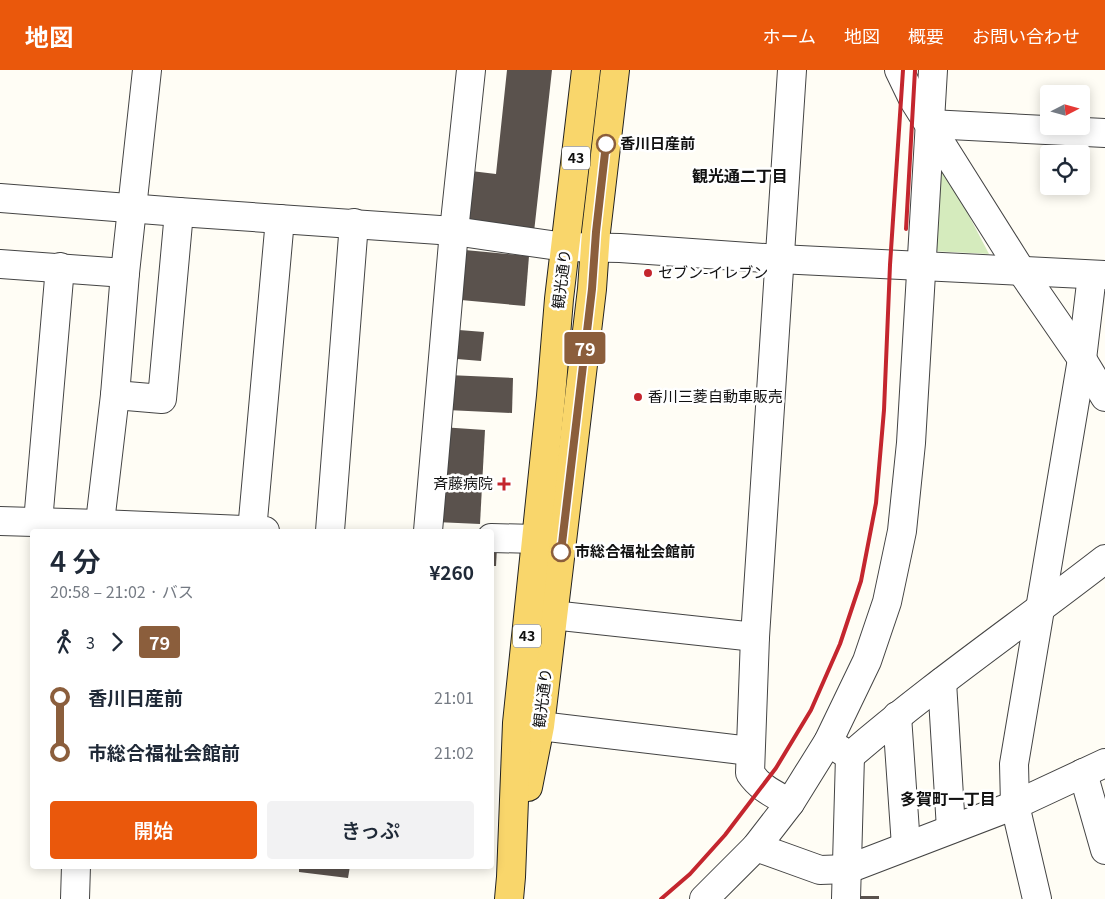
<!DOCTYPE html>
<html lang="ja">
<meta charset="utf-8">
<style>
:root{--surface:#fff;--page:#f2f2f3;--text:#1f2937;--muted:#747a83;--accent:#ea580c}
body{margin:0;font-family:Georgia,"Noto Sans JP",serif;background:var(--page);color:var(--text);height:100vh;display:flex;flex-direction:column;font-size:19px;white-space:nowrap}
*{box-sizing:border-box;margin:0}
p{font-size:16px;color:var(--muted)}
.icon{flex:none;width:28px;height:28px;fill:none;stroke:currentColor;stroke-width:2;stroke-linecap:round;stroke-linejoin:round}
.map{position:relative;flex:1;overflow:hidden}
.details{position:absolute;left:30px;top:459px;width:464px;height:340px;display:flex;flex-direction:column;background:var(--surface);border-radius:5px;box-shadow:0 2px 12px #0003}
.details>*{flex:none}
.badge{padding:0 10px;border-radius:4px;font-size:18px;line-height:32px}
.needle{width:32px;rotate:84deg}
.buttons{position:absolute;left:1040px;top:15px;display:grid;gap:10px}
.buttons a{display:grid;place-items:center;width:50px;height:50px;border-radius:5px;background:var(--surface);box-shadow:0 2px 12px #0003;font-size:25px}
.map>.badge{position:absolute;translate:-50% -50%;box-shadow:0 0 0 2px #fff}
.legs{display:flex;align-items:center;gap:8px;height:55px;padding:0 20px;font-size:16px}
.legs p{margin-inline-start:auto}
.summary{display:flex;align-items:center;justify-content:space-between;height:85px;padding:0 20px}
h1{font-size:28px;font-weight:600;line-height:38px}
.primary-button{display:flex;gap:10px;margin-top:auto;padding:10px 20px}
.primary-button a{flex:1;height:58px;border-radius:5px;background:var(--accent);color:#fff;font-size:20px;font-weight:600;line-height:58px;text-align:center}
.primary-button a+a{background:var(--page);color:var(--text)}
ul{padding:0 20px;list-style:none}
li{display:flex;align-items:center;gap:18px;height:55px;font-size:19px}
li i{display:grid;place-items:center;width:8px;height:100%;margin:0 6px;background:currentColor}
li i::after{content:'';width:12px;height:12px;margin:-6px;border:4px solid;border-radius:50%;background:var(--surface)}
li p{margin-inline-start:auto}
li:first-child i{background:linear-gradient(#0000 50%,currentColor 0)}
li:last-child i{background:linear-gradient(currentColor 50%,#0000 0)}
header{display:flex;align-items:center;gap:30px;box-sizing:border-box;height:70px;padding:0 25px;background:var(--accent);color:#fff}
header strong{font-size:24px}
nav{display:flex;gap:28px;margin-inline-start:auto;font-size:18px}
.map>svg:first-child{display:block}
.green{fill:#d5ebbd}
.building{fill:#5a524d}
.lines{fill:none;stroke-linecap:round;stroke-linejoin:round}
.minor-casing{stroke:#444;stroke-width:30}
.major-casing{stroke:#222;stroke-width:30}
.minor{stroke:#fff;stroke-width:28}
.major{stroke:#f9d66b;stroke-width:28}
.rail{stroke:#c4262e;stroke-width:4}
.line-1-casing{stroke:#fff;stroke-width:11}
.line-1{stroke:#8b5e3c;stroke-width:8}
.stop-1-dot{fill:#fff;stroke:#8b5e3c;stroke-width:2.5}
.poi-dot{fill:#c4262e;stroke:#fff;stroke-width:2}
.labels{text-anchor:middle;stroke-width:5;stroke-linejoin:round;paint-order:stroke}
.shield{fill:#fff;stroke:#585858;stroke-width:1}
.shield-label{font-size:14px;font-weight:bold;fill:#111}
.stop-label{font-size:15px;font-weight:bold;fill:#111;stroke:#fff;text-anchor:start}
.poi-label{font-size:15px;fill:#111;stroke:#fff;text-anchor:start}
.street-label{font-size:15px;fill:#111;stroke:#fff}
.neighbourhood-label{font-size:16px;font-weight:bold;fill:#111;stroke:#fff}
</style>
<header>
<strong>地図</strong>
<nav><a>ホーム</a><a>地図</a><a>概要</a><a>お問い合わせ</a></nav>
</header>
<div class="map">
<svg width="1105" height="829" viewBox="0 0 1105 829">
<rect width="100%" height="100%" fill="#fffdf5"/>
<polygon class="green" points="942,94 989,184 932,181"/>
<g class="building">
<polygon points="507,0 552,0 534,162 465,155 471,101 496,104"/>
<polygon points="465,180 529,186 525,236 461,230"/>
<polygon points="459,260 484,262 481,291 457,289"/>
<polygon points="448,305 513,308 512,343 447,340"/>
<polygon points="441,357 485,360 480,454 436,452"/>
<polygon points="491,476 497,477 496,496 491,496"/>
<polygon points="299,796 350,796 348,808 299,802"/>
<polygon points="857,826 879,826 879,829 856,829"/>
</g>
<g class="lines">
<defs>
<g id="minor">
<polyline points="899,0 913,29 1022,202 1082,289 1105,327"/>
<polyline points="930,54 1105,63"/>
<polyline points="0,128 179,142 454,161 565,177 620,178 779,189 1105,205"/>
<polyline points="0,194 125,203"/>
<polyline points="115,325 162,329 179,142"/>
<polyline points="0,451 100,454 265,461"/>
<polyline points="38,452 60,197"/>
<polyline points="99,461 115,325 125,203 147,0"/>
<polyline points="252,461 280,149"/>
<polyline points="330,461 354,153"/>
<polyline points="428,461 454,161 471,0"/>
<polyline points="491,468 537,469"/>
<polyline points="552,545 755,567"/>
<polyline points="942,612 951,759"/>
<polyline points="897,646 906,776"/>
<polyline points="540,656 750,681"/>
<path d="M828 672 850 686C931 616 1020 555 1105 489"/>
<polyline points="1083,703 1105,780"/>
<path d="M790 733C774 724 760 718 750 703L755 567 792 0"/>
<polyline points="756,777 820,800 848,799 1015,735 1105,693"/>
<polyline points="75,829 76,796"/>
<polyline points="704,829 756,777 790,733 808,704 828,672 867,591 887,532 902,461 911,373 933,0"/>
<polyline points="846,829 850,686"/>
<polyline points="1037,829 1015,735 1014,694 1082,289 1092,205"/>
</g>
<g id="major">
<polyline points="528,717 540,656 592,219 596,162 615,0"/>
<polyline points="509,829 511,807 517,653 551,326 559,229 586,0"/>
</g>
</defs>
<use href="#minor" class="minor-casing"/>
<use href="#major" class="major-casing"/>
<use href="#minor" class="minor"/>
<use href="#major" class="major"/>
<g class="rail">
<polyline points="906,159 915,0"/>
<polyline points="661,829 690,804 725,765 776,698 811,640 840,574 861,511 876,433 884,340 890,195 903,0"/>
</g>
</g>
<g class="lines">
<defs>
<polyline id="line-1" points="561,482 592,219 596,162 606,74"/>
</defs>
<use href="#line-1" class="line-1-casing"/>
<use href="#line-1" class="line-1"/>
</g>
<g class="stop-1-dot">
<circle cx="606" cy="74" r="9"/>
<circle cx="561" cy="482" r="9"/>
</g>
<g class="poi-dot">
<circle cx="648" cy="203" r="5"/>
<circle cx="638" cy="327" r="5"/>
<path d="M501.5 406.5h5v5h5v5h-5v5h-5v-5h-5v-5h5z"/>
</g>
<g class="labels">
<g class="shield">
<rect x="562" y="76.5" width="28" height="23" rx="4"/>
<rect x="513" y="554.5" width="28" height="23" rx="4"/>
</g>
<g class="shield-label">
<text x="576" y="93">43</text>
<text x="527" y="571">43</text>
</g>
<g class="stop-label">
<text x="620" y="79">香川日産前</text>
<text x="575" y="487">市総合福祉会館前</text>
</g>
<g class="poi-label">
<text x="658" y="208">セブン-イレブン</text>
<text x="648" y="332">香川三菱自動車販売</text>
<text x="493" y="419" text-anchor="end">斉藤病院</text>
</g>
<g class="street-label">
<text transform="translate(562 209) rotate(-83)" y="5">観光通り</text>
<text transform="translate(543 628) rotate(-83)" y="5">観光通り</text>
</g>
<g class="neighbourhood-label">
<text x="740" y="112">観光通二丁目</text>
<text x="948" y="735">多賀町一丁目</text>
</g>
</g>
</svg>
<div class="buttons">
<a><svg class="needle" viewBox="-14 -14 28 28"><path d="M0-13l5 13h-10z" fill="#e53935"/><path d="M0 13l5-13h-10z" fill="#747a83"/></svg></a>
<a><svg class="icon" aria-label="locate" viewBox="0 0 24 24"><circle cx="12" cy="12" r="6"/><path d="M12 2v4M12 18v4M2 12h4M18 12h4"/></svg></a>
</div>
<b class="badge" style="left:585px;top:278px;background:#8b5e3c;color:#fff">79</b>
<section class="details">
<div class="summary"><div><h1>4 分</h1><p>20:58 – 21:02 · バス</p></div><b>¥260</b></div>
<div class="legs"><svg class="icon" aria-label="walk" viewBox="0 0 24 24"><circle cx="13" cy="4" r="2"/><path d="M13 8l-2 6 4 7M11 14l-3 7M7 12l3-4h3l4 4"/></svg>3<svg class="icon" aria-label="forward" viewBox="0 0 24 24"><path d="M9 5l7 7-7 7"/></svg><b class="badge" style="background:#8b5e3c;color:#fff">79</b></div>
<ul>
<li><i style="color:#8b5e3c"></i><b>香川日産前</b><p>21:01</p></li>
<li><i style="color:#8b5e3c"></i><b>市総合福祉会館前</b><p>21:02</p></li>
</ul>
<div class="primary-button"><a>開始</a><a>きっぷ</a></div>
</section>
</div>
